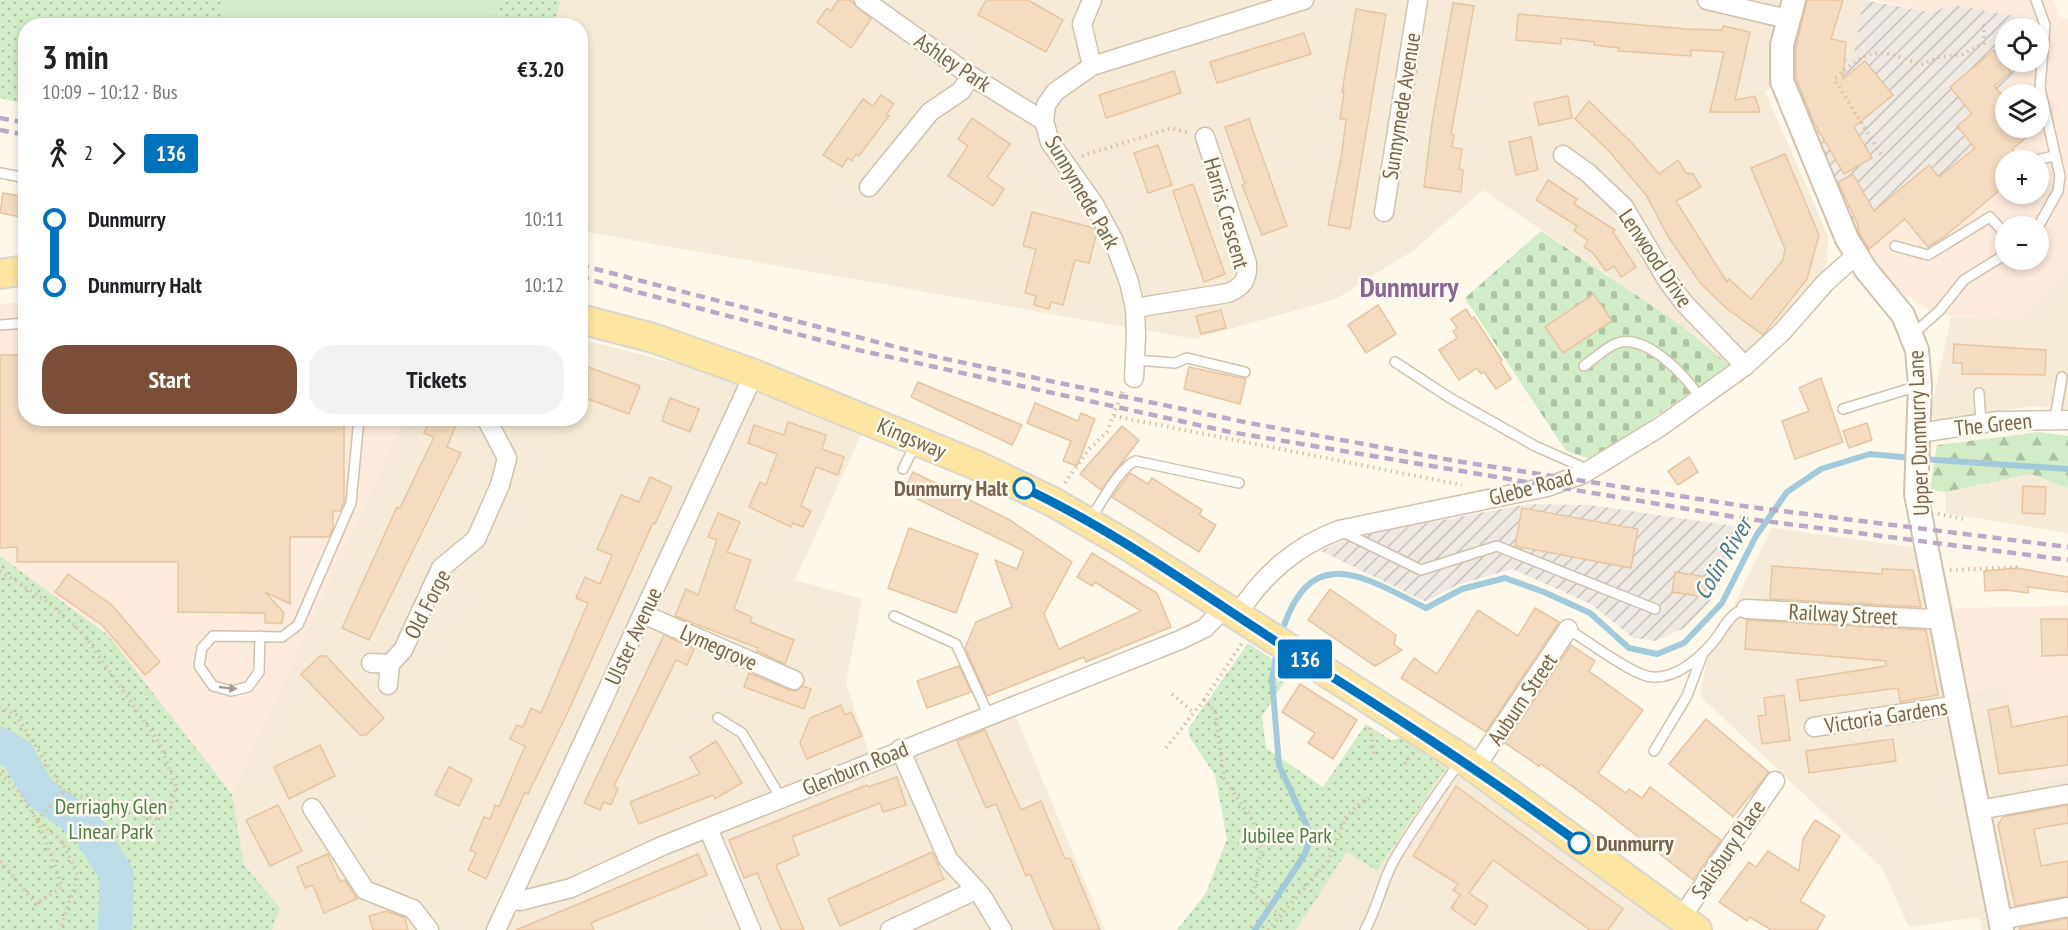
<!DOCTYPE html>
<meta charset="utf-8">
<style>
:root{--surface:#fff;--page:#f2f2f2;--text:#202124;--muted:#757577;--accent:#7a4e37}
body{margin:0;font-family:"PT Sans Narrow",sans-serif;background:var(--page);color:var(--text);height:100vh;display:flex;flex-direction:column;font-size:22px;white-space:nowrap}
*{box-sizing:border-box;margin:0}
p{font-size:20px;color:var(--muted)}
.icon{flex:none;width:33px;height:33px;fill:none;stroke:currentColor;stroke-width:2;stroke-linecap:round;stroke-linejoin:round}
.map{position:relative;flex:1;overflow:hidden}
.details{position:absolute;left:18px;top:18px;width:570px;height:408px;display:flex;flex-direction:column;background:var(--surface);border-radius:24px;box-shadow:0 3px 9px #0003}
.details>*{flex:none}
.badge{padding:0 12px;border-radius:4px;font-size:21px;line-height:39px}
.controls{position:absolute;left:1995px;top:18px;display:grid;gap:12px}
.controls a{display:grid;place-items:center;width:54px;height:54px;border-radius:50%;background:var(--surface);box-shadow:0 3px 9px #0003;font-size:30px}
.map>.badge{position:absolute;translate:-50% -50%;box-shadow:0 0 0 3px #fff}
.legs{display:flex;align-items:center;gap:9px;height:66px;padding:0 24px;font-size:20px}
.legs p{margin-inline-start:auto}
.overview{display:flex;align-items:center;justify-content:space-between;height:102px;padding:0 24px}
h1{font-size:33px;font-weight:700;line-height:45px}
.action{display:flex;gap:12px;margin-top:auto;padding:12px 24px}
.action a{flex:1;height:69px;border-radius:24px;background:var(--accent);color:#fff;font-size:24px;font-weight:700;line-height:69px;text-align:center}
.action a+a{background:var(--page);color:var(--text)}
ul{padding:0 24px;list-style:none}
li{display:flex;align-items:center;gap:21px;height:66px;font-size:22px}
li i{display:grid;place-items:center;width:9px;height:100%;margin:0 8px;background:currentColor}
li i::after{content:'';width:15px;height:15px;margin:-8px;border:4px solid;border-radius:50%;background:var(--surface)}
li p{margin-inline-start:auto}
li:first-child i{background:linear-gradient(#0000 50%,currentColor 0)}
li:last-child i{background:linear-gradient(currentColor 50%,#0000 0)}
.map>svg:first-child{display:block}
.residential{fill:#f5ebd8}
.commercial{fill:#fdebde;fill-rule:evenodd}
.industrial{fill:url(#industrial-furrows)}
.grass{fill:url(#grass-dots)}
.forest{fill:url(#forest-firs)}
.cemetery{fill:url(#cemetery-stones)}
.garden{fill:#d1ecc7}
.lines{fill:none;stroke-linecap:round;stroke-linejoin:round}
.stream{stroke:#a3cada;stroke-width:6}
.river{stroke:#bddce8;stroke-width:34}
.building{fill:#f3dcc1;stroke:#e6c5a1;stroke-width:1.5}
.service-casing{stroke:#d0c2ae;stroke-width:12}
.minor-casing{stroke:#d0c2ae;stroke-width:21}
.tertiary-casing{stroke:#d0c2ae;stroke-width:26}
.primary-casing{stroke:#dcd6d0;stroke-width:32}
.path{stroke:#d9bfa3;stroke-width:4;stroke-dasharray:1.5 4.5;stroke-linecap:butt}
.service{stroke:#fff;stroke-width:9}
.minor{stroke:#fff;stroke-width:18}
.tertiary{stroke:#fff;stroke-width:22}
.primary{stroke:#fce6a2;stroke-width:28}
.rail{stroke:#bda7c9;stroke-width:4.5;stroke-dasharray:9 6;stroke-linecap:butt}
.oneway{fill:#a8998b}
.line-1-casing{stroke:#fff;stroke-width:14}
.line-1{stroke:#0072bc;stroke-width:9}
.stop-1-dot{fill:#fff;stroke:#0072bc;stroke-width:3}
.labels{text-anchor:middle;stroke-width:5;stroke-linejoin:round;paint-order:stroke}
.street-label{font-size:22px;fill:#79624c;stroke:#fffbf1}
.stop-label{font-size:22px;font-weight:bold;fill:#79624c;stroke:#fffbf1;text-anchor:end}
.park-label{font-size:22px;fill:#4d8043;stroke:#fffbf1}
.water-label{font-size:24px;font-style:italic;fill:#45778d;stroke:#fffbf1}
.district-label{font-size:28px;font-weight:bold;fill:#8b6495;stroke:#fffbf1}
</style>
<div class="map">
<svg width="2068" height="930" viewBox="0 0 2068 930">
<defs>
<pattern id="industrial-furrows" width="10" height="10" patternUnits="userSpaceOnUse" patternTransform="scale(1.5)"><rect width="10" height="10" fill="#eeeae3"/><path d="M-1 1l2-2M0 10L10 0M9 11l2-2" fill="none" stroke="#c6c1ba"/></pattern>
<pattern id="grass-dots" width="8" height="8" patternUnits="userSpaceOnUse" patternTransform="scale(1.5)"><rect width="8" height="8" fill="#d1ecc7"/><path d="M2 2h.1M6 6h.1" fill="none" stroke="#aec3a4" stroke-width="1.8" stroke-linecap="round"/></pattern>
<pattern id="forest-firs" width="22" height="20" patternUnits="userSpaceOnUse" patternTransform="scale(1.5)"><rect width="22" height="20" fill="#d1ecc7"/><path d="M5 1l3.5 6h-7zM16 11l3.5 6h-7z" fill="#aec3a4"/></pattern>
<pattern id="cemetery-stones" width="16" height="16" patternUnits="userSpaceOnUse" patternTransform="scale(1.5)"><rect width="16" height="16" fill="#d1ecc7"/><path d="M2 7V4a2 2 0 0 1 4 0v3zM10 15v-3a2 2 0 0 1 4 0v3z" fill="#aec3a4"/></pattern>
</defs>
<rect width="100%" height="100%" fill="#fdf8ea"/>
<g class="residential">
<polygon points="557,0 1863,0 1854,55 1792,87 1765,91 1828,236 1827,265 1799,310 1729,365 1682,326 1483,190 1414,250 1336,299 1194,339 581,231 580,26 553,26 561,1"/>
<polygon points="2068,270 2068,409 2033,406 1940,421 1933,418 1931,411 1951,317 2019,318"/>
<polygon points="581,339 736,379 862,433 795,580 862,599 846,683 873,765 1013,709 1105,930 272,930 280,908 244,866 232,794 404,419 580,418"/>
<polygon points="2031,474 2068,488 2068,533 1946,513 1945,492"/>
<polygon points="1772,528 1940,551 1954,608 1968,693 2007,685 2029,784 2068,776 2068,930 1982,930 1979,917 1909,927 1882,868 1700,696 1710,640 1732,609"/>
<polygon points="1446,768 1673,930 1296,930 1347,852 1377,871"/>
</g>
<g class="commercial">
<path d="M1875 0H2054L2059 16 2068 20V270L2019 319 1937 315 1904 294 1864 253 1906 218 1900 210 1974 148 1957 126 2018 72 2021 62H2038V28H2030L2032 24 1954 5 1930 12ZM2006 94H2038V128H2006ZM2006 160H2038V194H2006ZM2006 226H2038V260H2006Z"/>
<polygon points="25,302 26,418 404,419 232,794 108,635 0,556 0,304"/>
<polygon points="2068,606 2068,776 2029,784 2007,685 1968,693 1954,608"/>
</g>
<g class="industrial">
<polygon points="1863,0 1930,12 1954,5 2029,19 2032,24 2030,28 2006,28 2006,62 2021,62 2018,72 1957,126 1975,148 1900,210 1906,218 1864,253 1792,87 1854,55"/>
<polygon points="1528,504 1590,505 1741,527 1710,601 1686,627 1656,641 1633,638 1591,604 1512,569 1457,585 1426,602 1321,551 1344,540 1378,532"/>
</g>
<g class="grass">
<polygon points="0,0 557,0 561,1 553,26 26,26 25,104 0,98"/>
<polygon points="0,556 108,635 232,794 244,865 280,908 272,930 0,930"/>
<polygon points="1248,643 1291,672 1262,716 1266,748 1323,787 1366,724 1391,740 1401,738 1446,768 1377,871 1347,852 1296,930 1177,930 1206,893 1227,839 1215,775 1190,738 1188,729"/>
</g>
<polygon class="forest" points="2039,432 2068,436 2068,488 2031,474 1945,492 1930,490 1937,445"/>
<polygon class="cemetery" points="1541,231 1682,326 1729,365 1610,448 1587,458 1566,451 1465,298"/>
<polygon class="garden" points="226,0 500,0 493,25 219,25"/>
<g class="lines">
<g class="stream">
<polyline points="1922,459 2068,469"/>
<path d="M1281 635C1309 541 1361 575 1426 608L1462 589 1505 578 1544 592 1590 613 1629 648 1657 654 1684 643 1722 603 1756 536 1787 492 1821 469 1870 454 1912 458"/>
<polyline points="1255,930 1305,854 1311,835 1279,765 1272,679 1277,651"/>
</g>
<polyline class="river" points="0,744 18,755 39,792 85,824 117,875 115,930"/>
</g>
<g class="building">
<polygon points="838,0 850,0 871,19 851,48 817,22 827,8 831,11"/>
<polygon points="986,0 1028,0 1063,20 1046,52 978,15"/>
<polygon points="1807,0 1843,0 1831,39 1846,42 1843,79 1865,61 1893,95 1854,127 1872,158 1844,174 1814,123 1796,78 1796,47"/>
<polygon points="1453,3 1474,6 1451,134 1454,135 1452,147 1462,149 1459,169 1463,170 1461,192 1424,187 1432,123"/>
<polygon points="1356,9 1386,14 1350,229 1328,225 1342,152 1346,119 1340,119 1344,92 1342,92"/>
<polygon points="1518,14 1687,29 1722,30 1723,26 1750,32 1735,100 1755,96 1760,112 1710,112 1724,52 1691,50 1691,56 1618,51 1619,48 1594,45 1594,42 1561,38 1561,44 1516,40"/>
<polygon points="1304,33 1311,54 1217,83 1210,62"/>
<polygon points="1994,50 2011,72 1994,86 2006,99 2006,128 2038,128 2012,149 2022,160 2006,160 2006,185 1944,237 1928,247 1905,219 1869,249 1859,233 1858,225 1838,182 1853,174 1874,211 1929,165 1939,177 1975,148 1957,126 1972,114 1950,87"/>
<polygon points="1174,71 1181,93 1106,118 1099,95"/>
<polygon points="881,95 894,104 886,115 889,116 859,156 856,154 852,161 848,158 842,167 823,155 863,99 873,106"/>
<polygon points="1568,96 1572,118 1539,125 1534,103"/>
<polygon points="1589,101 1633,144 1659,174 1678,160 1686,173 1693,174 1701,187 1676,201 1727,282 1729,279 1751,299 1783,260 1785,249 1751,168 1785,154 1819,235 1807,279 1763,335 1726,308 1701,284 1669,238 1646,195 1609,151 1575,119"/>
<polygon points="972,118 1010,144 987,177 1004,189 993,206 948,176 968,146 958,139"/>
<polygon points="1249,119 1287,226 1262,235 1242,185 1245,184 1225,127"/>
<polygon points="1531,137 1538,170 1516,175 1509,142"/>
<polygon points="1158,145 1172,185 1148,193 1134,153"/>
<polygon points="1548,180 1577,199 1574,204 1615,230 1613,232 1636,267 1621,277 1614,266 1606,271 1593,253 1584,247 1588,240 1574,231 1577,226 1536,200"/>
<polygon points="1193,184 1225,274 1204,282 1173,191"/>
<polygon points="3,193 26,197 26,218 0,213"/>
<polygon points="1032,212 1094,228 1097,232 1089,263 1075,260 1063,305 1051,302 1049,309 1034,305 1036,296 1025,293 1036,249 1023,246"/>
<polygon points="1594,294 1612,321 1563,353 1545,327"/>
<polygon points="1378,305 1396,334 1366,353 1348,325"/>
<polygon points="1466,309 1472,319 1474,317 1502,360 1500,362 1511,379 1496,389 1484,372 1481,374 1477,368 1459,380 1439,350 1457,338 1453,331 1457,328 1451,319"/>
<polygon points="1221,310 1226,328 1201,334 1196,316"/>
<polygon points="1954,344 2046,350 2045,375 1962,374 1962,363 1953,363"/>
<polygon points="0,355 26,355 26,418 344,418 344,502 340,511 333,511 333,528 329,537 290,537 290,604 265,592 284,613 282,623 265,623 265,613 178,612 178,562 17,562 17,547 0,548"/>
<polygon points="580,364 640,386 629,414 580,396"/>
<polygon points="1189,367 1246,379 1240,404 1184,389"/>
<polygon points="1821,378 1843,442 1795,459 1782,421 1809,411 1799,388"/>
<polygon points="918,382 1022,425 1012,445 911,397"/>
<polygon points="670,398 699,409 690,432 662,421"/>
<polygon points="1035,403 1078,421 1081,413 1095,419 1077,466 1063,461 1071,441 1027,423"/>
<polygon points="430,418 459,418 447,447 461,453 369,640 342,628 397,507 400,508 434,437 424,433"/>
<polygon points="788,422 826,435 822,449 844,457 838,475 816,467 801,506 811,511 803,527 793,523 791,527 749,507 760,482 766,485 777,454 748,443 754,425 784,435"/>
<polygon points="1867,423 1872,440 1849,448 1843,431"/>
<polygon points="1122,426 1139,440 1101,490 1080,474"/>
<polygon points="1689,457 1698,472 1678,485 1668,471"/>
<polygon points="913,472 1008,519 1072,562 1044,614 1059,649 1141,611 1095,582 1092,586 1077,577 1092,553 1157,593 1171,627 1086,662 1084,657 987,696 965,648 976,622 1012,607 995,560 1017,569 1024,551 903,492"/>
<polygon points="1130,473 1148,484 1152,478 1202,510 1199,515 1216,525 1199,552 1112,497"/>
<polygon points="650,477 672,487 655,524 653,523 567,714 528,794 525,792 486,879 468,870 476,853 470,850 484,817 490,819 495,805 499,807 525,746 510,739 517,725 523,727 531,708 541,713 588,603 576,598 585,577 600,584 612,555 597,549 621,495 639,502"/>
<polygon points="2023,486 2046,487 2045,514 2022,513"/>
<polygon points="1522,508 1638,529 1631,568 1515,546"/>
<polygon points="718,513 740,522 727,552 751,560 734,609 752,617 750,622 794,640 785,664 757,651 758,648 675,616 686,589 698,595 717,540 708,537"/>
<polygon points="909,528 978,554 956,613 888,588"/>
<polygon points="1772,566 1882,574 1882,569 1913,570 1921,607 1770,599"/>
<polygon points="2017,568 2068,577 2068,592 2028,587 2028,593 2005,590 1985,591 1984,571"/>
<polygon points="1675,572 1707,577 1704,597 1672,592"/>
<polygon points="68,574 112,605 160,662 145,675 102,625 55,592"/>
<polygon points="1330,589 1396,635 1394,645 1402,650 1375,666 1308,620"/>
<polygon points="1535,608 1559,622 1486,732 1401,678 1414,658 1437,674 1478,610 1518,636"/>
<polygon points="2041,619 2068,619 2068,655 2042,656"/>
<polygon points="1747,620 1926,630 1938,695 1900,702 1898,688 1800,701 1797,680 1886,666 1886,661 1745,649"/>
<polygon points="664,635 694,649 687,665 676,660 614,786 618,788 611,805 604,802 600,810 584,803"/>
<polygon points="1571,645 1595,661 1589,671 1643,710 1598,773 1626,793 1629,789 1642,798 1650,787 1721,840 1693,880 1595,803 1541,764 1539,766 1505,743"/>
<polygon points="320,656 326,656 384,718 366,735 360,735 301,674"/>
<polygon points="959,666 971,692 927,708 917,681"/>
<polygon points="749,673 789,690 796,691 803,686 811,689 804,709 744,687"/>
<polygon points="1300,684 1357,720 1333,759 1308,743 1315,733 1282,712"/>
<polygon points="1784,695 1790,740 1762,744 1758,716 1766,715 1764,698"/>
<polygon points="841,705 845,715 851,712 862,736 807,759 800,743 810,718"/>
<polygon points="2008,706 2012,727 2068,716 2068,765 1999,774 1988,710"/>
<polygon points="1706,719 1769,772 1733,817 1669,764"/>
<polygon points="985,730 1021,810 1041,801 1065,859 1070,858 1100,930 1054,930 1030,874 1026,876 996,804 986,808 957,741"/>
<polygon points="1893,739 1896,761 1809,773 1806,751"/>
<polygon points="716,741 742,783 715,799 713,795 639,824 630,802 700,774 690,757"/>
<polygon points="320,745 335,776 289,799 274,767"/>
<polygon points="449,767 472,779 459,806 435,795"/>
<polygon points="897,777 906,805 883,812 880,803 792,837 799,855 776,865 804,930 781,930 757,873 744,878 729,840 867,785 868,787"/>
<polygon points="1456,786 1623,909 1608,930 1590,930 1493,860 1469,893 1488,906 1475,925 1451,908 1460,895 1453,890 1458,884 1413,856"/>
<polygon points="278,805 302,851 270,866 246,820"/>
<polygon points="2068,805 2068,823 2034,829 2041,866 2068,861 2068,896 2015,906 1998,825 2003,817"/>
<polygon points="1815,820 1840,836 1800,901 1825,916 1817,930 1771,930 1750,917 1747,921 1719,902 1749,862 1756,867 1768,851 1799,871 1803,839"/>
<polygon points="932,852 944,879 840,926 828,899"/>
<polygon points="328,854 340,882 345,880 357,899 324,913 313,885 305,888 297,867"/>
<polygon points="698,854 707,875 591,923 594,930 516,930"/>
<polygon points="387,911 405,918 408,930 373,930 369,916"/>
<polygon points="2068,918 2068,930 2020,930 2019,928"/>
</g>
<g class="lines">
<defs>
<g id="service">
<polyline points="2036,0 2045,25 2040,88 2060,176 2058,191 2038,227"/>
<polyline points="2036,160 2054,156"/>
<polyline points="0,173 26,178"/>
<polyline points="1895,246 1928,255 1990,217 2006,235"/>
<polyline points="0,325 26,323"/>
<polyline points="1913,334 1939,311 1964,280 2006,254"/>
<polyline points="1135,360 1175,363 1187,358 1245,372"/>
<polyline points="1395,362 1450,398 1535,446 1589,470"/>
<path d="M1584 366C1594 359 1604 349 1615 344 1643 331 1688 376 1700 399"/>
<polyline points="1979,393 1981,423"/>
<polyline points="1843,409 1918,386"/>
<polyline points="2055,418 2062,377"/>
<polyline points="903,469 916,443"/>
<path d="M1090 520C1100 505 1120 466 1136 461L1239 483"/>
<polyline points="1341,531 1421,570 1497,546 1655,609"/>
<polyline points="894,616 956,644 989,716"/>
<path d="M1568 629C1586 640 1634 676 1652 677 1677 679 1703 656 1717 637 1725 626 1731 612 1746 609"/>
<polyline points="260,636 259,672 248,687 231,691 213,686 199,666 202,648 213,636 282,637 298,625 351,503 359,418"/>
<polyline points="718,718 742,733 781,798"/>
<polyline points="1654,751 1687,696 1703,653"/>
<path d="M1365 930C1378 907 1381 885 1393 862 1413 827 1438 794 1460 761"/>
</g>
<g id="minor">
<polyline points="864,0 971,76 1044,121"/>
<polyline points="1707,0 1787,19"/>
<polyline points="1092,66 1082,24 1092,0"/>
<polyline points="1563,155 1588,173 1624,207 1667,280 1684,303 1745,366"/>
<polyline points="869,187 930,112 961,91 971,76"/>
<polyline points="1384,212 1418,0"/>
<path d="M1135 308 1228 293C1243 287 1248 279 1247 263L1205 137"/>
<polyline points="1134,378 1136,336 1135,308 1129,282 1113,239 1094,204 1050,142 1044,121 1046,105 1055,92 1092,66 1304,0"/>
<polyline points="1919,433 1998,421 2068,420"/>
<polyline points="1746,609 1931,619 1941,617"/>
<polyline points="643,614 794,680"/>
<path d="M1237 615C1263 575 1294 547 1339 530L1547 487 1583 474 1660 427 1745 366 1782 332 1825 283 1856 255"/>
<polyline points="371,663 390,664 403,650 441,568 476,539 500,485 507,458 486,418"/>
<polyline points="388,685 390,664"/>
<polyline points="1814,727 1958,705"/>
<polyline points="900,749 948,859 981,895 1002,930"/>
<polyline points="1475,768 1568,629"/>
<polyline points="312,808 365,890 413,909 429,930"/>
<polyline points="1979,810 2068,794"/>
<polyline points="708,828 751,930"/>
<polyline points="511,898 754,374"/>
<polyline points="1681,918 1775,781"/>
<polyline points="2000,920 2068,907"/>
<polyline points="496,930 511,898 520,901 571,888 662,846 1180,640 1205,628 1225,607"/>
<polyline points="890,930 976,890"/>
</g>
<polyline id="tertiary" points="1794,0 1782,45 1782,81 1847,239 1866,270 1903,315 1917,350 1920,385 1916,494 2002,930"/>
<g id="primary">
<polyline points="0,274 26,270"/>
<polyline points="580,319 653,338 754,374 976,465 1053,502 1127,545 1461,758 1697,930"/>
</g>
</defs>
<use href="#service" class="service-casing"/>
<use href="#minor" class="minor-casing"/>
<use href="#tertiary" class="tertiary-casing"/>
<use href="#primary" class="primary-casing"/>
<g class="path">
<path d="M1881 154 1834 79C1869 49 1876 46 1920 65L1939 57 1963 54 1984 43V23"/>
<polyline points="1082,156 1171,128 1189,133"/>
<polyline points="1114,416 1462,485"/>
<polyline points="1065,483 1089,449 1107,432 1123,389"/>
<polyline points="1938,514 1964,519"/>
<polyline points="1950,570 2022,567"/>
<polyline points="0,571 45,600 83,633 160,744 176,786 169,810 157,819 64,791 16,715 0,707"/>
<polyline points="1172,694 1194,713"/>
<polyline points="1204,700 1242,643"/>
<polyline points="1370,728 1374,754"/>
<polyline points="1166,748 1204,700 1215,711 1224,778 1253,821 1262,848 1253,895 1280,914"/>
<polyline points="1405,764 1413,753"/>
<path d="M0 774C35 799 48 848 62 887L36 904 0 860"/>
<polyline points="37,820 64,791"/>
<polyline points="38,821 62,842 78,876 60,930"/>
<polyline points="1268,930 1328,861 1346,817 1359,803 1373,797"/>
</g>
<use href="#service" class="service"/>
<use href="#minor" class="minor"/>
<use href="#tertiary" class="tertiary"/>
<use href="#primary" class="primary"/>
<g class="rail">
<polyline points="0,118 26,123"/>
<polyline points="0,130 26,135"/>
<polyline points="580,265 927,355 1249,423 1456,461 1750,507 2068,547"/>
<polyline points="580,277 858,350 1230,432 1741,518 2068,560"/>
</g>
</g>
<defs><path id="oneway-solid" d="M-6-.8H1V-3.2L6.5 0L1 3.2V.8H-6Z" transform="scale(1.5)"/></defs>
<use class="oneway" href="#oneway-solid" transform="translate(228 688) rotate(6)"/>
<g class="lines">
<defs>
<path id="line-1" d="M1024 488C1114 530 1196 590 1280 644 1382 708 1482 772 1579 843"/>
</defs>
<use href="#line-1" class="line-1-casing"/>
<use href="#line-1" class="line-1"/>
</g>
<g class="stop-1-dot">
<circle cx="1024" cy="488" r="10"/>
<circle cx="1579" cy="843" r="10"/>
</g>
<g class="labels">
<g class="street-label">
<text transform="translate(953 62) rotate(34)" y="8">Ashley Park</text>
<text transform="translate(1401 106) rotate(-81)" y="8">Sunnymede Avenue</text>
<text transform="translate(1083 192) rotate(60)" y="8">Sunnymede Park</text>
<text transform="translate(1227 213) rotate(74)" y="8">Harris Crescent</text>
<text transform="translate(1656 258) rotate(56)" y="8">Lenwood Drive</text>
<text transform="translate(1993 424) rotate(-6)" y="8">The Green</text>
<text transform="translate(1918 433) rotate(-92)" y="8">Upper Dunmurry Lane</text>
<text transform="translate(912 438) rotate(23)" y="8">Kingsway</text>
<text transform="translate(1531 487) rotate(-15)" y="8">Glebe Road</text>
<text transform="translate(427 604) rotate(-63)" y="8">Old Forge</text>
<text transform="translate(1843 614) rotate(3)" y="8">Railway Street</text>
<text transform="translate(633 636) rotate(-65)" y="8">Ulster Avenue</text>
<text transform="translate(719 647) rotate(24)" y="8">Lymegrove</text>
<text transform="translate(1522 699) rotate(-56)" y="8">Auburn Street</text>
<text transform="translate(1886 716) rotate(-9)" y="8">Victoria Gardens</text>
<text transform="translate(855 768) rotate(-22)" y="8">Glenburn Road</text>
<text transform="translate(1728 849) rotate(-56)" y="8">Salisbury Place</text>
</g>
<g class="stop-label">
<text x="1008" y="496">Dunmurry Halt</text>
<text x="1596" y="851" text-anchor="start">Dunmurry</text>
</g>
<g class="park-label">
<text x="111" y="814">Derriaghy Glen<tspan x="111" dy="25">Linear Park</tspan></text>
<text x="1287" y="843">Jubilee Park</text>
</g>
<g class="water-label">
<text transform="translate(1723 559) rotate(-59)" y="8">Colin River</text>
</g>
<g class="district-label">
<text x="1409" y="297">Dunmurry</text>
</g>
</g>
</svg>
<div class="controls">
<a><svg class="icon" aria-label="locate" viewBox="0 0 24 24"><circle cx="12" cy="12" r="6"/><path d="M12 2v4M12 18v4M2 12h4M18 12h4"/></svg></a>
<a><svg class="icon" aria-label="layers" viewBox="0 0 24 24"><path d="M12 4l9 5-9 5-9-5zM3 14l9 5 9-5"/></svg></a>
<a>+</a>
<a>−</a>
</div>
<b class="badge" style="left:1305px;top:659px;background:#0072bc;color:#fff">136</b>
<section class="details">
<div class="overview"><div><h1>3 min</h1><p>10:09 – 10:12 · Bus</p></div><b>€3.20</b></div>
<div class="legs"><svg class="icon" aria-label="walk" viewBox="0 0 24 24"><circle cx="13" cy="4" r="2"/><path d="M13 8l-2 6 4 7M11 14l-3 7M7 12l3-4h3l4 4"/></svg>2<svg class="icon" aria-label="forward" viewBox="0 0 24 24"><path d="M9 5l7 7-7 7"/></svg><b class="badge" style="background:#0072bc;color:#fff">136</b></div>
<ul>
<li><i style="color:#0072bc"></i><b>Dunmurry</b><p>10:11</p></li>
<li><i style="color:#0072bc"></i><b>Dunmurry Halt</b><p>10:12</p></li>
</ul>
<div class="action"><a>Start</a><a>Tickets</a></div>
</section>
</div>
